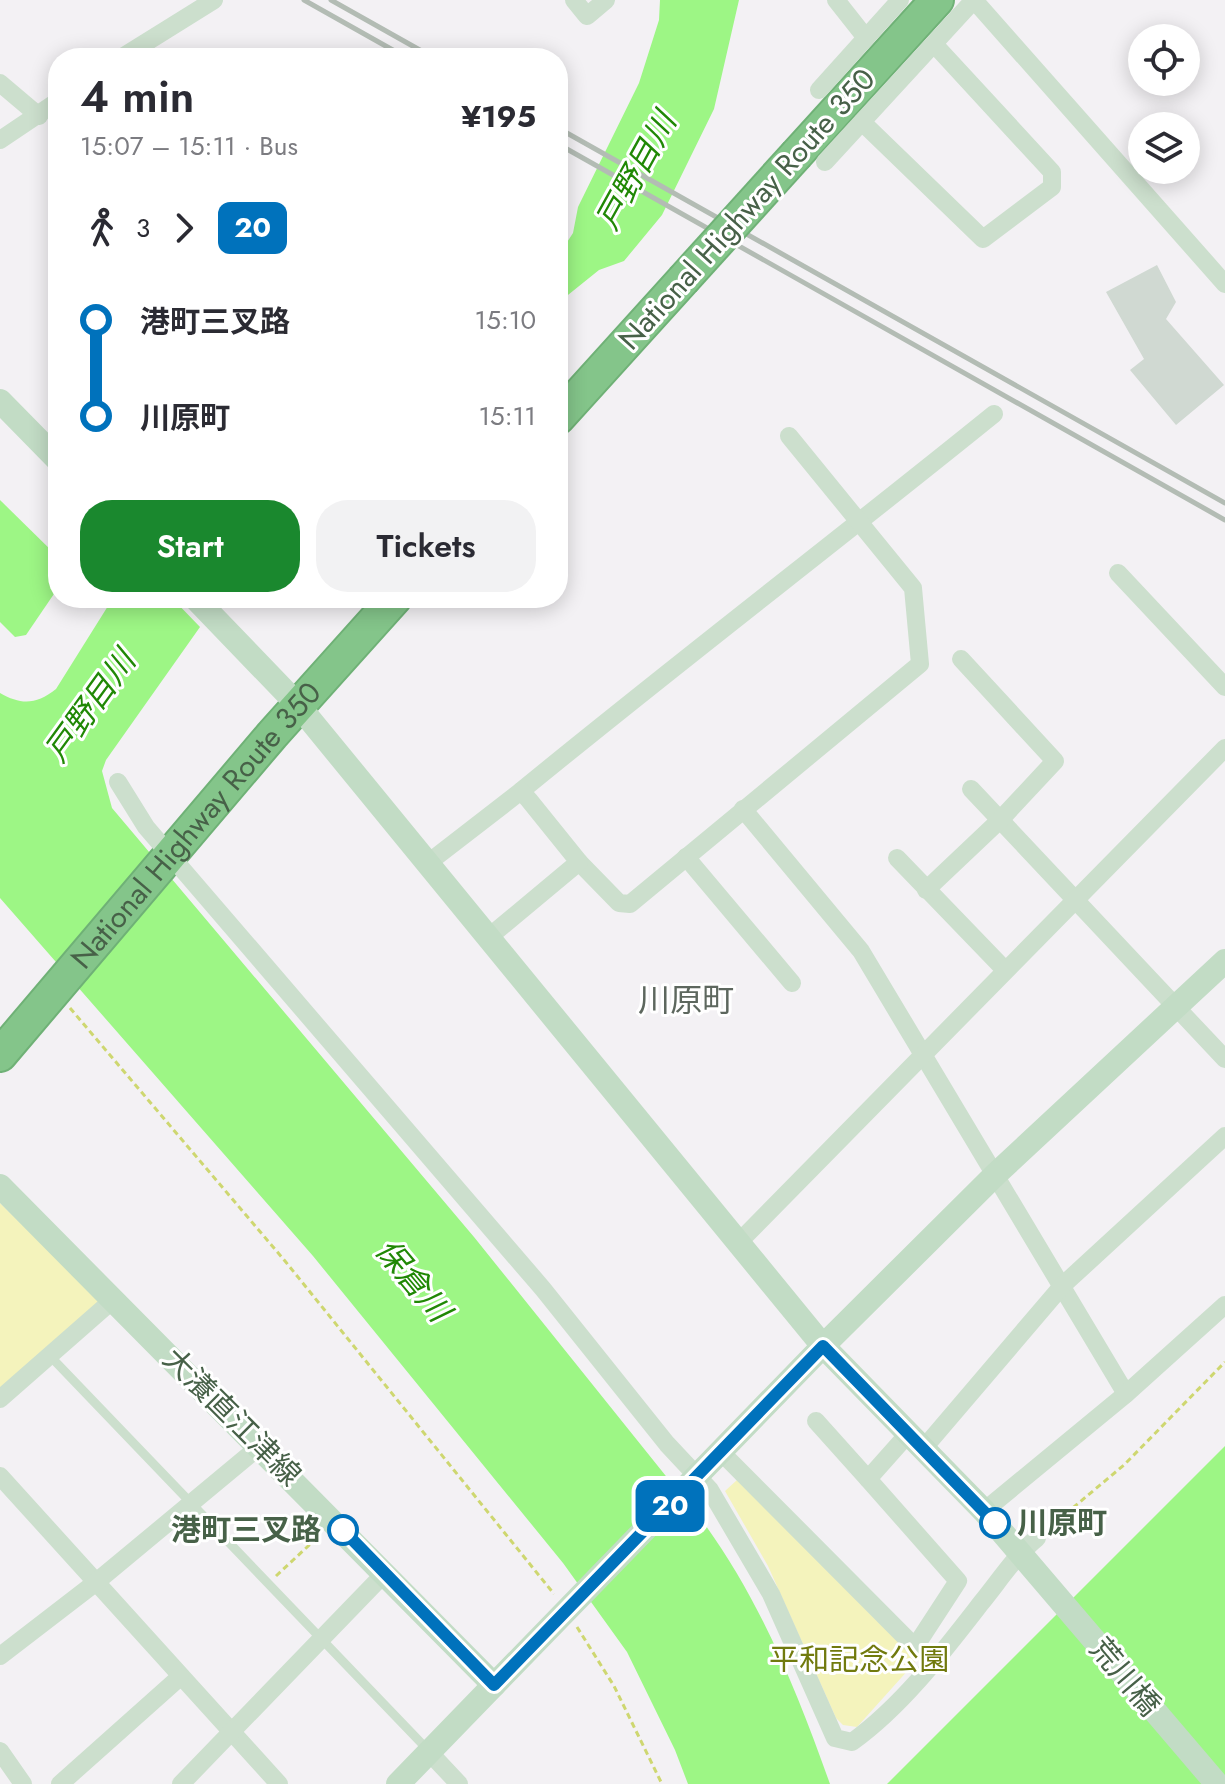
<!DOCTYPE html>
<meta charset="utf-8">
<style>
:root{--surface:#fff;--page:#f2f2f3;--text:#2b2b33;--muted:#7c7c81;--accent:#1a882e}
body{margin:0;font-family:Jost,"Noto Sans JP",sans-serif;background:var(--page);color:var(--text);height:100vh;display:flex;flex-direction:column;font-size:30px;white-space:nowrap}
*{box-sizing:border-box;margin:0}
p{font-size:26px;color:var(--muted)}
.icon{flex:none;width:44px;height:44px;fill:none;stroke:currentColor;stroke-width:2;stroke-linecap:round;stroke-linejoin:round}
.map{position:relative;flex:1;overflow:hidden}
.drawer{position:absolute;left:48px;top:48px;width:520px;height:560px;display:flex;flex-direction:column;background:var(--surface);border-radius:32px;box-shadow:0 4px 20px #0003}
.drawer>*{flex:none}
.badge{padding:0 16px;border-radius:12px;font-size:28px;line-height:52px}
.buttons{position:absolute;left:1128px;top:24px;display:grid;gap:16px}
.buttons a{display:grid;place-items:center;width:72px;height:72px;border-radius:50%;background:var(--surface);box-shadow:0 4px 20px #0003;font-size:40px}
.map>.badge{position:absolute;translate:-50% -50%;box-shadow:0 0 0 4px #fff}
.legs{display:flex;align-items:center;gap:12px;height:88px;padding:0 32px;font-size:26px}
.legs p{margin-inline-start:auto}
.headline{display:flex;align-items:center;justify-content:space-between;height:136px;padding:0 32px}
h1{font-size:44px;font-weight:600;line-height:60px}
.primary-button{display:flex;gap:16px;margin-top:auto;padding:16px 32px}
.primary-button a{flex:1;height:92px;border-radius:32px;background:var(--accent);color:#fff;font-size:32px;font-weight:600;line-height:92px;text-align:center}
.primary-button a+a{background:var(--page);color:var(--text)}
ul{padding:0 32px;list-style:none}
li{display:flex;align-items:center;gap:28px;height:96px;font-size:30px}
li i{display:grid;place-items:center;width:12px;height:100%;margin:0 10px;background:currentColor}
li i::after{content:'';width:20px;height:20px;margin:-10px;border:6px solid;border-radius:50%;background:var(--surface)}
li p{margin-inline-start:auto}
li:first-child i{background:linear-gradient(#0000 50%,currentColor 0)}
li:last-child i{background:linear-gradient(currentColor 50%,#0000 0)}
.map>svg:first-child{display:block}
.green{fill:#f4f3bc}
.water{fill:#9df685}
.building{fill:#d0d9d2}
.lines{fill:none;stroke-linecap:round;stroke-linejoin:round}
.highway-casing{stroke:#6fb176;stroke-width:36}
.path{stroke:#ced770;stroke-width:3;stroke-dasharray:6 4;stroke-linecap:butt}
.lane{stroke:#ccdfcd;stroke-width:9}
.street{stroke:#ccdfcd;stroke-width:18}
.secondary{stroke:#c2dcc5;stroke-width:24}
.highway{stroke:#84c58a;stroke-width:32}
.rail{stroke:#b3bcb4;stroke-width:5}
.highway-bridge-casing{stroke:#6fb176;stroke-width:36;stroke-linecap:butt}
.highway-bridge{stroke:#84c58a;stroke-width:32}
.line-1-casing{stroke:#fff;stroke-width:18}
.line-1{stroke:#0072bc;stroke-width:12}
.stop-1-dot{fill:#fff;stroke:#0072bc;stroke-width:4}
.labels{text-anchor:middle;stroke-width:6;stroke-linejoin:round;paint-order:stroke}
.street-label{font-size:30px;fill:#476148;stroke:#fff}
.stop-label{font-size:30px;font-weight:bold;fill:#476148;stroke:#fff;text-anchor:start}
.park-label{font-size:30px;fill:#717a0e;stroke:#fff}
.water-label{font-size:32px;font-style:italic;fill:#208805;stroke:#fff}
.neighbourhood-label{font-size:32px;fill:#5d675e;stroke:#fff}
</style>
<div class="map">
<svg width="1225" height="1784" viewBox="0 0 1225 1784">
<rect width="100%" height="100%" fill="#f3f1f4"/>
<g class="green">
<polygon points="0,1203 100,1301 0,1390"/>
<polygon points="737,1480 919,1658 857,1727 843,1725 836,1718 768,1566 725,1491"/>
</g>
<g class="water">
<polygon points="660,0 739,0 714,109 662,215 624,261 599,270 558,303 558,256 573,233 578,207 639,83 659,20"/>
<polygon points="0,500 58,557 58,588 26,635 15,637 0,622"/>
<path d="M113 598H172L200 627 106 760 102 771 112 808 474 1237 706 1526C762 1604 798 1694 830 1784H688L675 1750 627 1652 563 1563 313 1256 0 898V693C21 705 36 705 56 689Z"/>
<polygon points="1225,1446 1225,1784 887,1784"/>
</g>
<polygon class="building" points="1157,265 1176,302 1166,319 1224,385 1176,425 1130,370 1144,359 1106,292"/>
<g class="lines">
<defs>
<g id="highway">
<polyline points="797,154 937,0"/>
<polyline points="558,418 683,280"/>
<path id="s1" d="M0 1055 272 735 395 598"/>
</g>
</defs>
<use href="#highway" class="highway-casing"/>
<g class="path">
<polyline points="70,1008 285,1261 554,1594"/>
<polyline points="1050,1527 1124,1465 1225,1362"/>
<polyline points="276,1576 320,1535"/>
<polyline points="577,1627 614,1686 662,1784"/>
</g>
<polyline class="lane" points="50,1356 427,1749"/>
<g class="street">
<polyline points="574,0 587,16 606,0"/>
<polyline points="836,0 866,38"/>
<polyline points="974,0 1225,284"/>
<polyline points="121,58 214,0"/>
<polyline points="0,83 39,116"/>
<polyline points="819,90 900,0"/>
<polyline points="862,122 983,239 1052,187 1052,172 934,44"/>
<polyline points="0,140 58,101"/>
<polyline points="825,162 973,1"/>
<polyline points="1118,573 1225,687"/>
<path d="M118 782 146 827 543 1289 667 1444 710 1490 771 1594 835 1738 852 1742C902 1706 943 1652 981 1603 999 1581 1015 1556 1037 1538"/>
<polyline points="971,789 1225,1059"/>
<path d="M521 791C677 663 837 541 994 414"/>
<polyline points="743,809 861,951 1126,1394"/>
<polyline points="686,857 792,983"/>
<polyline points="897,858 1005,970"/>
<polyline points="579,862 619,903 630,904 920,664 913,588 789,436"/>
<polyline points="428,863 521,791 529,800 579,862 489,937"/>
<polyline points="926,890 1001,819 1055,761 961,659"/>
<polyline points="737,1244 1225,748"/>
<polyline points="0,1399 114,1299"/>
<polyline points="816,1421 868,1479"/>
<polyline points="923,1449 1062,1286 1225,1136"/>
<polyline points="722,1453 915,1647 958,1581 868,1479 908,1434"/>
<polyline points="0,1476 279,1784"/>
<polyline points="984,1511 1126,1394 1225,1305"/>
<polyline points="0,1656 95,1583 260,1446"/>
<polyline points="0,1751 23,1784"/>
<polyline points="429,1752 459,1784"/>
<polyline points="60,1784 180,1677"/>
<polyline points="181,1784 385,1573"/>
</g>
<g class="secondary">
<polyline points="0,401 58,460"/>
<polyline points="195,598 298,705 823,1346 984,1511 1217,1784"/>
<polyline points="0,1186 494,1685"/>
<polyline points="398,1784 823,1346 996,1174 1225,961"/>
</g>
<use href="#highway" class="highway"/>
<g class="rail">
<polyline points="304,0 407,58"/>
<polyline points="331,0 434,58"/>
<polyline points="558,128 1225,503"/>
<polyline points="558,144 1225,520"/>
</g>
<defs>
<polyline id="highway-bridge" points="683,280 797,154"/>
</defs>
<use href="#highway-bridge" class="highway-bridge-casing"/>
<use href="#highway-bridge" class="highway-bridge"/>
</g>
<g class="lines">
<defs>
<polyline id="line-1" points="343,1530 494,1685 823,1346 995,1523"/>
</defs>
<use href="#line-1" class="line-1-casing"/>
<use href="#line-1" class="line-1"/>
</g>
<g class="stop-1-dot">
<circle cx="995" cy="1523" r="14"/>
<circle cx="343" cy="1530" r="14"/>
</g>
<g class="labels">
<g class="street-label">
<text transform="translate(747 209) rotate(-48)" y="10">National Highway Route 350</text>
<text dy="10" stroke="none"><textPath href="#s1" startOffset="302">National Highway Route 350</textPath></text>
<text transform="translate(232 1417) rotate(45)" y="10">大瀁直江津線</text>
<text transform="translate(1125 1677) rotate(50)" y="10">荒川橋</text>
</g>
<g class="stop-label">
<text x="1017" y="1533">川原町</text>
<text x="321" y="1540" text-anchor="end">港町三叉路</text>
</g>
<g class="park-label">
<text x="859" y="1670">平和記念公園</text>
</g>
<g class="water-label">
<text transform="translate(636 171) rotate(-61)" y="11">戸野目川</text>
<text transform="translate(90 706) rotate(-54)" y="11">戸野目川</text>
<text transform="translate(413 1280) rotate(50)" y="11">保倉川</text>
</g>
<g class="neighbourhood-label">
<text x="686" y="1011">川原町</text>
</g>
</g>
</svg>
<div class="buttons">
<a><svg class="icon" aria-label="locate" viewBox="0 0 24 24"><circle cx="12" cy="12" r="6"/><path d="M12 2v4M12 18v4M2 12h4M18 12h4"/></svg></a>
<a><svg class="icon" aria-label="layers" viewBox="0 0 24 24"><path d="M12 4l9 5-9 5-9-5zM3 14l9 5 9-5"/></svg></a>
</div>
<b class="badge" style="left:670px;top:1506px;background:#0072bc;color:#fff">20</b>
<section class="drawer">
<div class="headline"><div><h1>4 min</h1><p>15:07 – 15:11 · Bus</p></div><b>¥195</b></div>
<div class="legs"><svg class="icon" aria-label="walk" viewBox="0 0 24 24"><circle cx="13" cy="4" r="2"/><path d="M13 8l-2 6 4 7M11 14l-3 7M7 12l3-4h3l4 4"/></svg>3<svg class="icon" aria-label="forward" viewBox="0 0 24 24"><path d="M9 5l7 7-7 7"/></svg><b class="badge" style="background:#0072bc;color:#fff">20</b></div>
<ul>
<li><i style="color:#0072bc"></i><b>港町三叉路</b><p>15:10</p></li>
<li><i style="color:#0072bc"></i><b>川原町</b><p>15:11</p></li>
</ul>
<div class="primary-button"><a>Start</a><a>Tickets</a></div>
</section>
</div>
